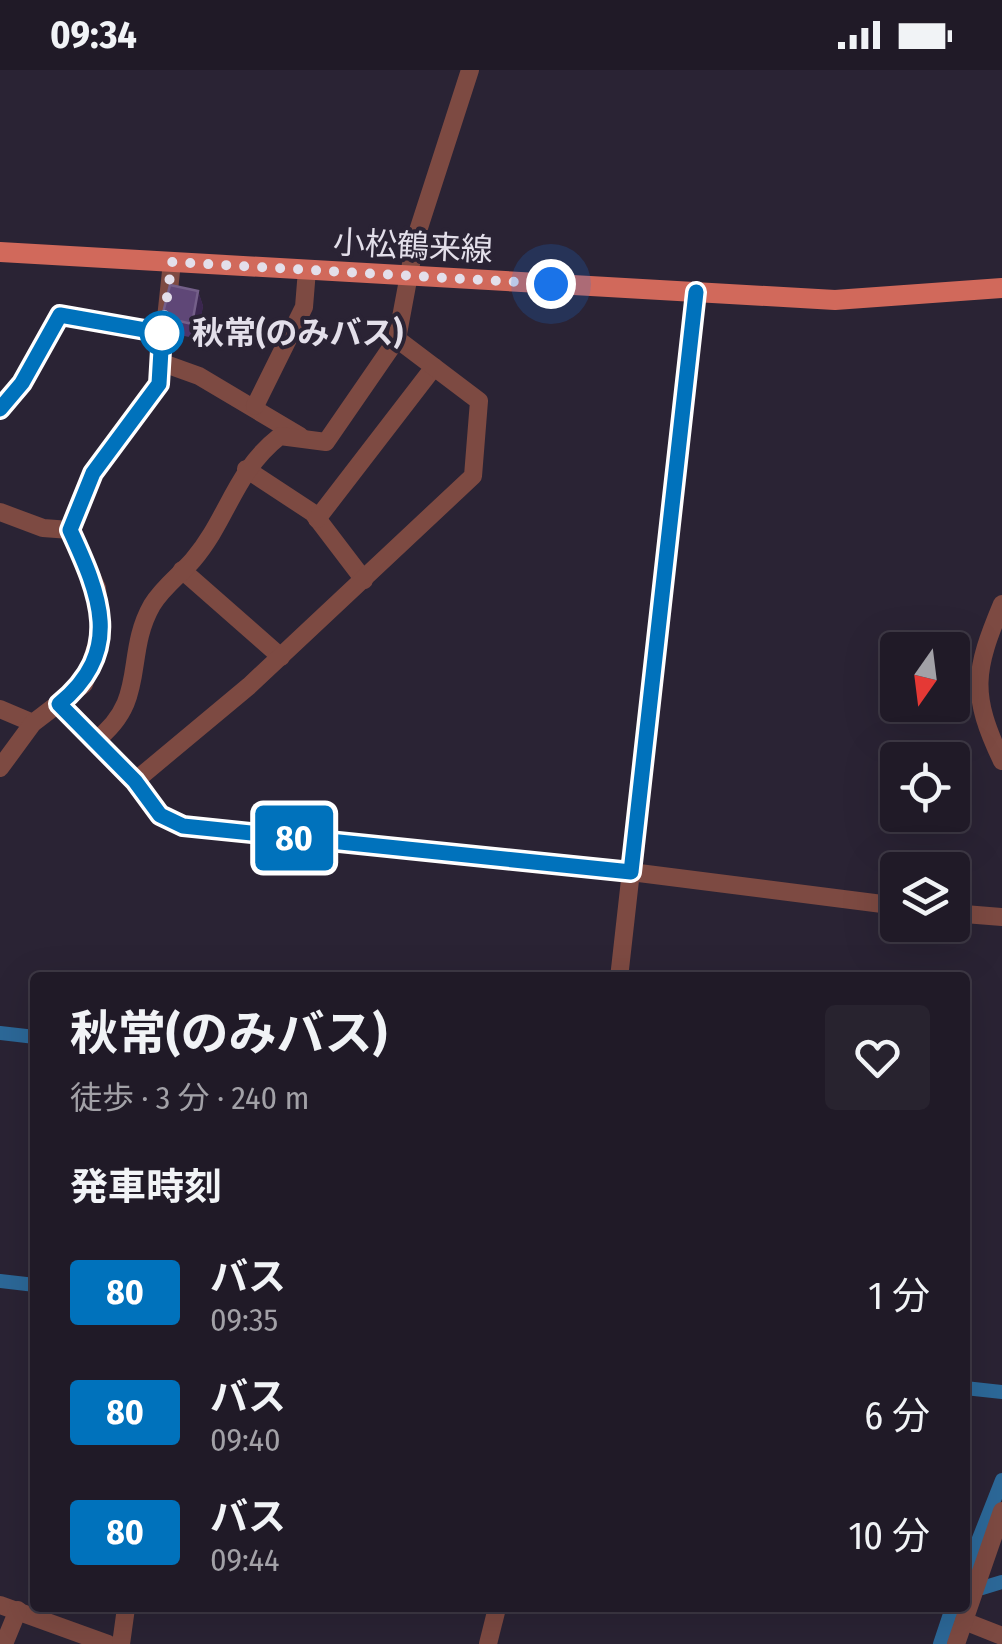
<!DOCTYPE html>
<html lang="ja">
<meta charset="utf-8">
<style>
:root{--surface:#201a27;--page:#28232f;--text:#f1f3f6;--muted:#a2a1a7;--line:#3d3844}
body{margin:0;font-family:"Fira Sans Condensed","Noto Sans JP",sans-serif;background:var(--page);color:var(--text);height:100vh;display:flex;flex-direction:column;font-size:38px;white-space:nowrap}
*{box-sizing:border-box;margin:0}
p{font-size:32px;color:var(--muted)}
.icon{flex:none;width:55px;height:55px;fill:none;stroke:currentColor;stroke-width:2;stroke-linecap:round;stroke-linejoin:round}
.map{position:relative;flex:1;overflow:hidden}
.panel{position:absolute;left:30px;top:902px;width:940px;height:640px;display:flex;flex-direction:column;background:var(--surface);border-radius:10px;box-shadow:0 10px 40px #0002,0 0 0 2px var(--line)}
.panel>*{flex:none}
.badge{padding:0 20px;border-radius:8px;font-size:35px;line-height:65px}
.needle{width:65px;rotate:194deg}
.controls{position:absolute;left:880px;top:562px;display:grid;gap:20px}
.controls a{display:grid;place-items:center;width:90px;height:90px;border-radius:10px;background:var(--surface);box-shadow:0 10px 40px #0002,0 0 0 2px var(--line);font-size:50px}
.you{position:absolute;width:50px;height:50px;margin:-25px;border:8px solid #fff;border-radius:50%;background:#1a73e8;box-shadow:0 0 0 15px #1a73e833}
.map>.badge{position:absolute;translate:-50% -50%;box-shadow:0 0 0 5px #fff}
h2{padding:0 40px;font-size:38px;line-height:90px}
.round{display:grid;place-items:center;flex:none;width:105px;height:105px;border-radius:10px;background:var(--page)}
.summary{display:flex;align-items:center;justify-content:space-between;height:170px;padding:0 40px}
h1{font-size:48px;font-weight:700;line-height:75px}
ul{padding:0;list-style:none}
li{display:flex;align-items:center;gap:30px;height:120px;padding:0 40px}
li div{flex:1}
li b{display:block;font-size:38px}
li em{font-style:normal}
li .badge{min-width:110px;font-weight:700;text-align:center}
.status{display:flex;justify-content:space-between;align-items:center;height:70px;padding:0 50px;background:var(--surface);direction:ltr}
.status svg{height:28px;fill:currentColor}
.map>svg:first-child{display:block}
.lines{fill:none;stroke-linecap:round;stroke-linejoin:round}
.canal{stroke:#2c6898;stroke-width:14}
.minor{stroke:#7d4a42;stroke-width:18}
.major{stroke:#d1695b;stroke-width:20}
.wall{fill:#4f356a}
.shaded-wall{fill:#3a264e}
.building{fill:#5f4777;stroke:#745f89;stroke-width:2.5}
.line-casing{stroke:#fff;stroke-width:22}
.line{stroke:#0072bc;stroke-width:15}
.walk{stroke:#e3dfea;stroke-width:10;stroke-dasharray:0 18}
.stop-dot{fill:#fff;stroke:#0072bc;stroke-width:5}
.labels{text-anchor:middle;stroke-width:8;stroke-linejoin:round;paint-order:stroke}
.street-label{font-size:32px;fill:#e3dfea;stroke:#2a2334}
.stop-label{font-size:32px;font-weight:bold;fill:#e3dfea;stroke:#2a2334;text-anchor:start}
</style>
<div class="status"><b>09:34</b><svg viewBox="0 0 49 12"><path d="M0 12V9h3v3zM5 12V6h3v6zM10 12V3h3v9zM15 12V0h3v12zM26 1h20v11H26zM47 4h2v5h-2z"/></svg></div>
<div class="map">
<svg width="1002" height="1574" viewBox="0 0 1002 1574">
<rect width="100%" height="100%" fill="#2a2334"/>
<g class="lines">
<g class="canal">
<polyline points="0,963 35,967"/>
<polyline points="0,1211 35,1215"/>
<polyline points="965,1318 1002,1322"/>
<polyline points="965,1504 1002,1410"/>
<polyline points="982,1518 1002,1512"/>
<polyline points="940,1574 952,1538"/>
</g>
<g class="minor">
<polyline points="160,292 199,306 300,366"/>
<polyline points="255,336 304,237 307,200"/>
<polyline points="0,339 21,313 60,245 163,263"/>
<polyline points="246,399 313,443 364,510"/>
<polyline points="0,442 43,458 70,460"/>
<polyline points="317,449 434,297"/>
<polyline points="182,500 281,587"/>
<path d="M1002 534C974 601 970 624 1002 691"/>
<polyline points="59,634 135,711 160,745 183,757 631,802 898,836"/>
<polyline points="0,639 33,653"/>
<path d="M95 671C149 630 123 586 152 535 163 517 180 505 193 490 228 449 234 402 280 366L326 372 397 269 416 167 470 0"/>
<polyline points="0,698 33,653 84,614 101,561 97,518 70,460 93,403 159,314 172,192"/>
<polyline points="135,711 249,616 473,406 479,331 397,269"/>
<polyline points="952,843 1002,847"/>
<polyline points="619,908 696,222"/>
<polyline points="0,1535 108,1574"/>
<polyline points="964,1551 1002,1566"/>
<polyline points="4,1574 18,1540"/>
<polyline points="121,1574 126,1538"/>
<polyline points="488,1574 497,1538"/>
<polyline points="956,1574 1002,1441"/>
</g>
<polyline class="major" points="0,182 835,230 1002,218"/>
</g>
<polygon class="wall" points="198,221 203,236 197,269 168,262 162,247"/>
<polygon class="shaded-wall" points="198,221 203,236 197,269 192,254"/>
<polygon class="building" points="170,215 198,221 192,254 162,247"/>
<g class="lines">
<defs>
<path id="line" d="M0 339 22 313 60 245 162 263 159 314 93 403 70 460C100 525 124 581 59 634L135 711 160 745 183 756 631 802 696 222"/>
</defs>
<use href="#line" class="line-casing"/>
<use href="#line" class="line"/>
<polyline class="walk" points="162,263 172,192 551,214"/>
</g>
<circle class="stop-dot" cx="162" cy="263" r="20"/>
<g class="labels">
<g class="street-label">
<text transform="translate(413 176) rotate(3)" y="11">小松鶴来線</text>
</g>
<g class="stop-label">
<text x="192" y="274">秋常(のみバス)</text>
</g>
</g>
</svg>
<div class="controls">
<a><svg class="needle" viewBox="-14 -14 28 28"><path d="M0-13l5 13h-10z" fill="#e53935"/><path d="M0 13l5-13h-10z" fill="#a2a1a7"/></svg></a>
<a><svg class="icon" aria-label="locate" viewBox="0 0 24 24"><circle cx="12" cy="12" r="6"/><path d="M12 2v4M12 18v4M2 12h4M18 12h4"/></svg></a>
<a><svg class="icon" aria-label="layers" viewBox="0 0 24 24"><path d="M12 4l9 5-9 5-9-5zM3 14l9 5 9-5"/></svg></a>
</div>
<div class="you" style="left:551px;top:214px"></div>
<b class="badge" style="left:294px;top:768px;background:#0072bc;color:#fff">80</b>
<section class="panel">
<div class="summary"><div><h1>秋常(のみバス)</h1><p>徒歩 · 3 分 · 240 m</p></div><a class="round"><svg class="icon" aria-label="heart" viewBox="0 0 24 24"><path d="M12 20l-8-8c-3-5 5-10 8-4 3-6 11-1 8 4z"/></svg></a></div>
<h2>発車時刻</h2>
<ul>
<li><span class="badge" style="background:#0072bc;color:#fff">80</span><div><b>バス</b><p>09:35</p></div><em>1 分</em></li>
<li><span class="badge" style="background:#0072bc;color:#fff">80</span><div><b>バス</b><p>09:40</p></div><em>6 分</em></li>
<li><span class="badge" style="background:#0072bc;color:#fff">80</span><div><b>バス</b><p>09:44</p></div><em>10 分</em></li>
</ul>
</section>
</div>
